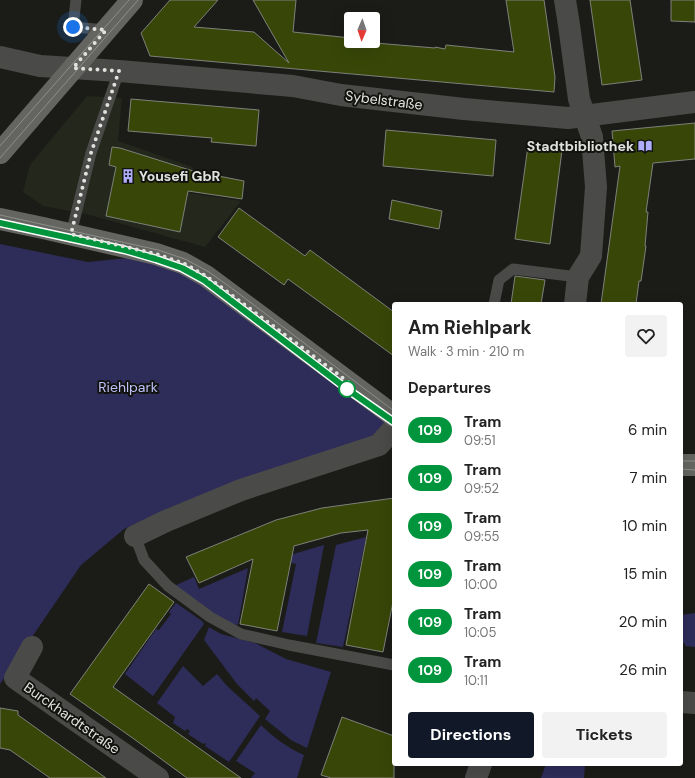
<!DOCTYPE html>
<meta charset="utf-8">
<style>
:root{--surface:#fff;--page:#f2f2f2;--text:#222;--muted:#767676;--accent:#111827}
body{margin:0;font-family:"DM Sans",sans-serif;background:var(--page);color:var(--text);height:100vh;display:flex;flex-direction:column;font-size:15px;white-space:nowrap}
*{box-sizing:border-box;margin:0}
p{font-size:13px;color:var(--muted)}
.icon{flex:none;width:22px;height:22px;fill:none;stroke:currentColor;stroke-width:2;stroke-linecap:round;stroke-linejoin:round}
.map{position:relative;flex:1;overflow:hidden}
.drawer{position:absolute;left:392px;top:302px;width:291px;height:464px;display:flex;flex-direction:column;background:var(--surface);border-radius:4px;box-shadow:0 4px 16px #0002}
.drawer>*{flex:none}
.badge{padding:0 8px;border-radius:13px;font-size:14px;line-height:26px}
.needle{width:26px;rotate:182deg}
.tools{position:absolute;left:344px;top:12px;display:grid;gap:8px}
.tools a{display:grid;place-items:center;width:36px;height:36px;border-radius:4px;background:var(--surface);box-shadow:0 4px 16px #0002;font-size:20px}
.you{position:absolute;width:20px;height:20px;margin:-10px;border:3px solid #fff;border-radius:50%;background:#1a73e8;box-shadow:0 0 0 6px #1a73e833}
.map>.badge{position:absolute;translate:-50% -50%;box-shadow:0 0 0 2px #fff}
h2{padding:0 16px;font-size:15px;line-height:36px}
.round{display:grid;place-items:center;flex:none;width:42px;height:42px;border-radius:4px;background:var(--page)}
.summary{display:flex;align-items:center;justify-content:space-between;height:68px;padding:0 16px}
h1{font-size:19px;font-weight:700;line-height:30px}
.button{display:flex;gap:8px;margin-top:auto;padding:8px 16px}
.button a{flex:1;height:46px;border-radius:4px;background:var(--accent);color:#fff;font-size:16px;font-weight:700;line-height:46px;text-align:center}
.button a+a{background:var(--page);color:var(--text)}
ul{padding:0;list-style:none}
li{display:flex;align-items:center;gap:12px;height:48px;padding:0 16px}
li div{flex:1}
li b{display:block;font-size:15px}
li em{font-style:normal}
li .badge{min-width:44px;font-weight:700;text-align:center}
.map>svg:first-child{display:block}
.built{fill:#23271c}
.green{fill:#2e2c59}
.building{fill:#384708;stroke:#7e807a}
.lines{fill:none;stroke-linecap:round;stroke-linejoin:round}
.service{stroke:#4a4b48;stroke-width:11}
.minor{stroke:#4a4b48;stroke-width:22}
.secondary{stroke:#646561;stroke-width:22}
.tram{stroke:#8d8f8b;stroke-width:1}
.line-casing{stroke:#fff;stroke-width:9}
.line{stroke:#00943c;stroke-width:6}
.walk{stroke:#e0e2de;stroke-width:4;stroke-dasharray:0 7.2}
.stop-dot{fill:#fff;stroke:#00943c;stroke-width:2}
.labels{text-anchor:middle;stroke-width:4;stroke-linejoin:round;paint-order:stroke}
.street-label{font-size:14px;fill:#e0e2de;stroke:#12130f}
.poi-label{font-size:14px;font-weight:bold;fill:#e0e2de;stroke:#12130f;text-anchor:end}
.park-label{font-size:14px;fill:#bec0fa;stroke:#12130f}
</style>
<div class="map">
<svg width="695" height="778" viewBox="0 0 695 778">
<rect width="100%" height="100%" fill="#1b1c18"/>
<polygon class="built" points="87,96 122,98 118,141 193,167 189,193 241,201 205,247 86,214 43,206 23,192 30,165"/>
<g class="green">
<polygon points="0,244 88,262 157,255 389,416 372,440 170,508 124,529 81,565 0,684"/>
<polygon points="366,537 343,647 316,643 336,545"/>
<polygon points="324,545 307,636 282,632 296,564 288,562 290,555"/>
<polygon points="248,568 238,625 221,622 172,587 194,577 199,589"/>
<polygon points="176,603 202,621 204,624 153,696 125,674 156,629 159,630 171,614 169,612"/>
<polygon points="695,613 695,647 685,646 685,643 682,644 681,615"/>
<polygon points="209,627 221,634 255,643 286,659 331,672 307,748 291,740 265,719 270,711 256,698 254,701 237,684 204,640"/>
<polygon points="183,666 203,686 217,674 227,686 260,716 229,762 205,746 206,744 205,743 203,744 188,734 190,731 187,729 185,731 173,723 175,717 157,703"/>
<path d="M261 725C274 738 288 748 304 755L297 778H251L255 773 236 761Z"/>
<polygon points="546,764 585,764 584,778 541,778"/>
</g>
<g class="building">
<polygon points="170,0 218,0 194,27 254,32 289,63 253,0 296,0 293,32 351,38 351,41 435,48 435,47 445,49 446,45 514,52 506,0 544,0 555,77 554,92 150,56 141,33"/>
<polygon points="590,0 630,0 642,80 602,85"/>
<polygon points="671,0 695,0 695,22 671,21"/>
<polygon points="131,99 259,110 256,146 211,142 212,138 128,131"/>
<polygon points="695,123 695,159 653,163 646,212 648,212 645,246 646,246 641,281 639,281 636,304 601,304 620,166 615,167 612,131"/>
<polygon points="386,130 496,140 493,176 383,166"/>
<polygon points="528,146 562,150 550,244 515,239"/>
<polygon points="112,147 120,148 193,171 244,181 242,199 188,191 180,232 106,216 116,167 109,165"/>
<polygon points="392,200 442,211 439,229 389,219"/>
<polygon points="239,208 305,256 310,250 394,312 394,356 288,279 284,285 218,237"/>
<polygon points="515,276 545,280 541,304 511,304"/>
<polygon points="394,498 394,597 383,652 346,645 368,530 341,533 294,546 277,631 240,624 253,559 199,583 186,557 276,520 322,508"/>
<polygon points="149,584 174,602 113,687 241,778 187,778 134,739 70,694"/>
<polygon points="0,708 18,711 18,715 106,778 50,778 10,750 0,748"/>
<polygon points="342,717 394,736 394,778 331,778 321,775"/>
</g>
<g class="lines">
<g class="service">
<polyline points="76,0 73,27 106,30"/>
<polyline points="71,234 91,153 119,71"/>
<polyline points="494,304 499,280 513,269 578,277"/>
<polyline points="135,536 144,560 168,586 210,617 241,634 289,645 394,665"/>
</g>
<g class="minor">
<polyline points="565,0 569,25 579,99 592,137 596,187 591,256 578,277 575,304"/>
<polyline points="0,57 40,66 119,71 293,86 341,95 464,109 568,118 695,102"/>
<polyline points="135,536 166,521 241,490 379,445 394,428"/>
<polyline points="32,647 15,678 158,778"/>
<polyline points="681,702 695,703"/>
<polyline points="476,778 481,764"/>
</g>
<g class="secondary">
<polyline points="0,153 132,0"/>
<polyline points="0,219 43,228 156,254 183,263 206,276 394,416"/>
<polyline points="681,465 695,465"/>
</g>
<g class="tram">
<polyline points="0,146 129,0"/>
<polyline points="0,158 138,0"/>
<polyline points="0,215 158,250 185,259 209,272 230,287 394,411"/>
<polyline points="0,223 125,250 156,259 182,267 204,280 347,389 394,422"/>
<polyline points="681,461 695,461"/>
<polyline points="681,469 695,470"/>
</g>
</g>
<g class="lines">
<defs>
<polyline id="line" points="0,223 125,250 156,259 182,268 204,280 347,389 394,422"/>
</defs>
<use href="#line" class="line-casing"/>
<use href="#line" class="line"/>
<polyline class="walk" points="73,27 106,30 73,68 119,71 91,153 71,234 156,254 183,263 206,276 351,384 347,389"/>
</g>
<defs>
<symbol id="library-bare" viewBox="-9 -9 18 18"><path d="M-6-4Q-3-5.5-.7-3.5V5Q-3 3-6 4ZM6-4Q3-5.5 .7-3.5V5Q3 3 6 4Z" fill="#aeaefb" stroke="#12130f" stroke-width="2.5" paint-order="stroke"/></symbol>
<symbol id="building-bare" viewBox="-9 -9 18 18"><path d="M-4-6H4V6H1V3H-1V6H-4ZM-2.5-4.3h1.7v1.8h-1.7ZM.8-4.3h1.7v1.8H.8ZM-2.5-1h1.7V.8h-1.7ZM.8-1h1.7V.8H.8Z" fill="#aeaefb" stroke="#12130f" stroke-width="2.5" paint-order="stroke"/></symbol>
</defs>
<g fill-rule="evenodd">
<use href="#library-bare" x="635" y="136" width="20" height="20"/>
<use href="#building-bare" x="118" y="166" width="20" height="20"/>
</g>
<circle class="stop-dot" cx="347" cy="389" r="8"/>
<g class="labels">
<g class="street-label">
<text transform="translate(384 100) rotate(7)" y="5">Sybelstraße</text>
<text transform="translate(72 718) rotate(35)" y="5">Burckhardtstraße</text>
</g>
<g class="poi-label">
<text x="634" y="151">Stadtbibliothek</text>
<text x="139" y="181" text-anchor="start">Yousefi GbR</text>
</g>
<g class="park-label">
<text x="128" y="392">Riehlpark</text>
</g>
</g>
</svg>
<div class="tools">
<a><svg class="needle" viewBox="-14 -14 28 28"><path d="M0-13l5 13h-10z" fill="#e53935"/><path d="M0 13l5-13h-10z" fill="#767676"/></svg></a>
</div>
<div class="you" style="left:73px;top:27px"></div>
<section class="drawer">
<div class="summary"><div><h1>Am Riehlpark</h1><p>Walk · 3 min · 210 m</p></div><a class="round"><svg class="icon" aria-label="heart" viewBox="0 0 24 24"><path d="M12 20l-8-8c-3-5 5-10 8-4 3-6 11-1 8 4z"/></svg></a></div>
<h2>Departures</h2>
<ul>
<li><span class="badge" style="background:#00943c;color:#fff">109</span><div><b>Tram</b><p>09:51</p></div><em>6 min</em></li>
<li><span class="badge" style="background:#00943c;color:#fff">109</span><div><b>Tram</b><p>09:52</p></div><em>7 min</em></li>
<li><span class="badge" style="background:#00943c;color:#fff">109</span><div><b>Tram</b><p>09:55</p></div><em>10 min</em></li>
<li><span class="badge" style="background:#00943c;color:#fff">109</span><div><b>Tram</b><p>10:00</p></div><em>15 min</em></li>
<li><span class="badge" style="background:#00943c;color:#fff">109</span><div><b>Tram</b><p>10:05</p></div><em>20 min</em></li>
<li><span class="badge" style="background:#00943c;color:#fff">109</span><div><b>Tram</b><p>10:11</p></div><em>26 min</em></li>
</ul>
<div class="button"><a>Directions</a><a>Tickets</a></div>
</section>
</div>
